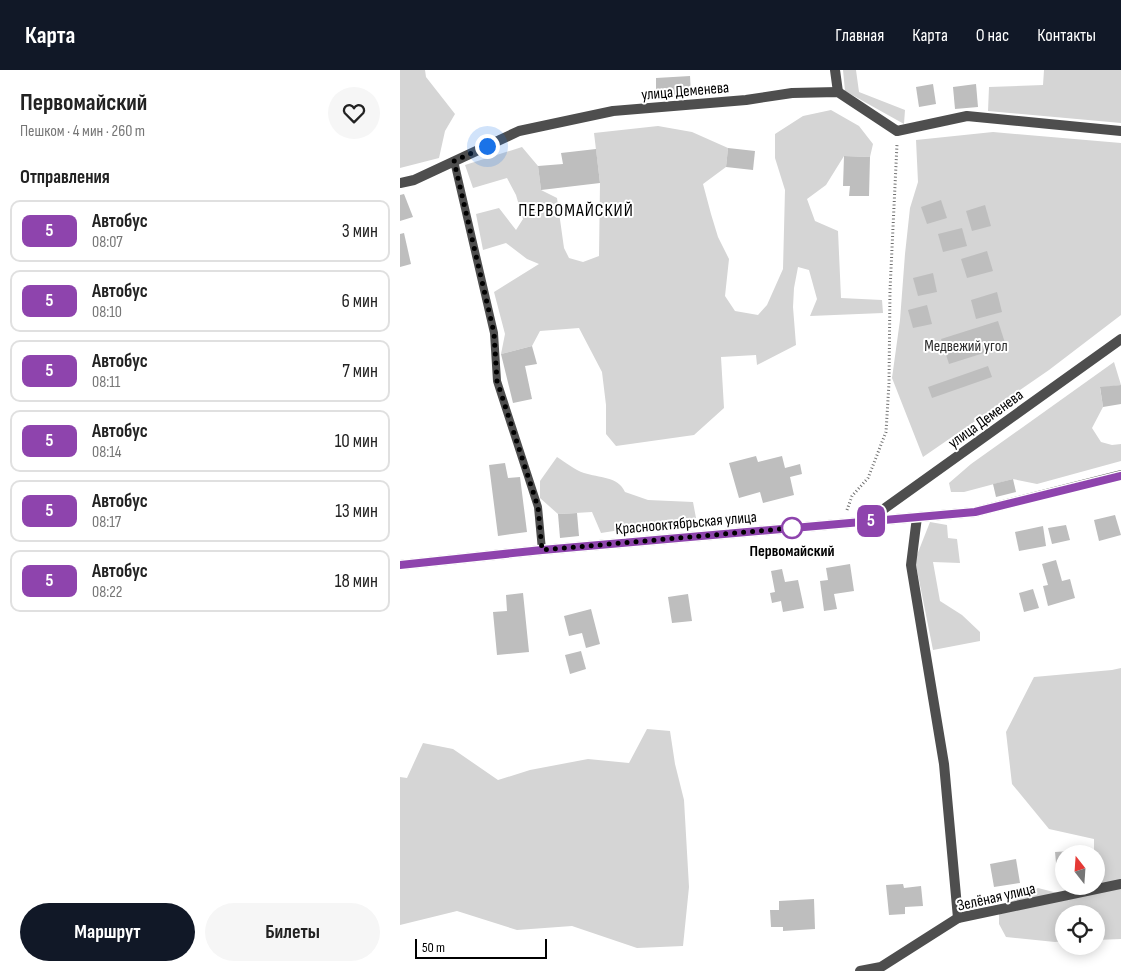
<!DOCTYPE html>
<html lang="ru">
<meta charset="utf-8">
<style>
:root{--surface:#fff;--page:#f6f6f6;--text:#222;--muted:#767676;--line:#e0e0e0;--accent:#111827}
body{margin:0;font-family:"Sofia Sans Condensed",sans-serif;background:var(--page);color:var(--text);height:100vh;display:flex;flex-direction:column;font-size:19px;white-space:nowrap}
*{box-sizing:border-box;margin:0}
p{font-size:16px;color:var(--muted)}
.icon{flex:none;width:28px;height:28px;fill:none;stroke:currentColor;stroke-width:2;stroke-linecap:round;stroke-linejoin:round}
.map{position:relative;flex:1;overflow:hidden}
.panel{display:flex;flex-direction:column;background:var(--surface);width:400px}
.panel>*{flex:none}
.badge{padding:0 10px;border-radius:8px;font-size:18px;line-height:32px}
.needle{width:32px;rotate:343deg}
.tools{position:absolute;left:655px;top:775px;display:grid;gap:10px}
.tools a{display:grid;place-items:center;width:50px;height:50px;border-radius:50%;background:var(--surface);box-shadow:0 2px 12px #0003;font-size:25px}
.scale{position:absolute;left:15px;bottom:12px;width:132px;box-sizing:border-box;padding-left:5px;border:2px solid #000;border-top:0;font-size:14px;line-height:18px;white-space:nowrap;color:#000;-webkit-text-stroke:4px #fff;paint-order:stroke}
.you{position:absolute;width:25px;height:25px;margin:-12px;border:4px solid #fff;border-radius:50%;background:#1a73e8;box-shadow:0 0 0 8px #1a73e833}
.map>.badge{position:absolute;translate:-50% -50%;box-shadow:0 0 0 2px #fff}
h2{padding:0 20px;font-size:19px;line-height:45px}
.round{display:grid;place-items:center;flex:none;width:52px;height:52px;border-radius:26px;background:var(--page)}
.head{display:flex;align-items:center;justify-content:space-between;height:85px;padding:0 20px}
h1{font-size:24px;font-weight:700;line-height:38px}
.button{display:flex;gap:10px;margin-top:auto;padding:10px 20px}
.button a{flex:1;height:58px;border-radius:30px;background:var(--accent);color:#fff;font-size:20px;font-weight:700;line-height:58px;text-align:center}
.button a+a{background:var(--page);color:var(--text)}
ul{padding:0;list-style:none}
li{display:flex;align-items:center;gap:15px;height:62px;margin:0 10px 8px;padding:0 10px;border:2px solid var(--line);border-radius:10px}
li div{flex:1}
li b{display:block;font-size:19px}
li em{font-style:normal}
li .badge{min-width:55px;font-weight:700;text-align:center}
header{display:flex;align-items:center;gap:30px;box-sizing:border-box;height:70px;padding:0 25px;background:var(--accent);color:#fff}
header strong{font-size:24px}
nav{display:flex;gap:28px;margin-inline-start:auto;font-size:18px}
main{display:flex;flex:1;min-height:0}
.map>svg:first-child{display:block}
.green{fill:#d5d5d5}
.building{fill:#bebebe}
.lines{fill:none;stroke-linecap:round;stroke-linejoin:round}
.path{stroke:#707070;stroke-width:3;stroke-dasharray:1 2.5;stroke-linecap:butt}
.lane{stroke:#4e4e4e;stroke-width:8}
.street{stroke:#4e4e4e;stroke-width:10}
.line-casing{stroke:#fff;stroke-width:11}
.line{stroke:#8e44ad;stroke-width:8}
.walk{stroke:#000;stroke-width:5;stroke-dasharray:0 9}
.stop-dot{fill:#fff;stroke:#8e44ad;stroke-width:2.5}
.labels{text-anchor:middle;stroke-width:4;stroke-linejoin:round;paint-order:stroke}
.street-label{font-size:16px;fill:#000;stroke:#fff}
.park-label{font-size:16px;fill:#2c2c2c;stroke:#fff}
.stop-label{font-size:16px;font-weight:bold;fill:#000;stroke:#fff}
.neighbourhood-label{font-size:18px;letter-spacing:1px;fill:#000;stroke:#fff}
</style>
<header>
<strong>Карта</strong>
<nav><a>Главная</a><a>Карта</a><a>О нас</a><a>Контакты</a></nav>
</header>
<main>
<section class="panel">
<div class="head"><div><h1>Первомайский</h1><p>Пешком · 4 мин · 260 m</p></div><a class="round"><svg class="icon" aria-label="heart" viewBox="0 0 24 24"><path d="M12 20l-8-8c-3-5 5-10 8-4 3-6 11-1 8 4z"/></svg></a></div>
<h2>Отправления</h2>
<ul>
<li><span class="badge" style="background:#8e44ad;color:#fff">5</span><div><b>Автобус</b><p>08:07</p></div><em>3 мин</em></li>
<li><span class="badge" style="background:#8e44ad;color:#fff">5</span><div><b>Автобус</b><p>08:10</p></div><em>6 мин</em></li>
<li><span class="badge" style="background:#8e44ad;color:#fff">5</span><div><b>Автобус</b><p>08:11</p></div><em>7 мин</em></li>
<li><span class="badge" style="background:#8e44ad;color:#fff">5</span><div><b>Автобус</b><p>08:14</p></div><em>10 мин</em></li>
<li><span class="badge" style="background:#8e44ad;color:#fff">5</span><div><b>Автобус</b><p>08:17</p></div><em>13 мин</em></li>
<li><span class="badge" style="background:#8e44ad;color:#fff">5</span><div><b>Автобус</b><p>08:22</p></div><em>18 мин</em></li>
</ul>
<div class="button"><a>Маршрут</a><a>Билеты</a></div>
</section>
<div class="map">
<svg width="721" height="901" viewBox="0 0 721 901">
<rect width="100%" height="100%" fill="#fff"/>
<g class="green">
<polygon points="0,0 25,0 26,7 55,44 45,61 39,88 0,98"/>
<polygon points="443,0 456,0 459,22 505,40 504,54 445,21"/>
<polygon points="644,0 721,0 721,53 588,41 589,17 643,15"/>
<polygon points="431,40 459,56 473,74 470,87 444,86 426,115 407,129 415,151 438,161 441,228 482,230 483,243 410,246 417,229 409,200 398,197 394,218 393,237 396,275 357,295 356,285 321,287 324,338 294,365 216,376 206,364 206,335 202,302 179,258 140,261 132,276 101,284 105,264 94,222 139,194 127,189 106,173 83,180 76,144 99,138 116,160 123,149 116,125 107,108 73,118 65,95 122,77 138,96 141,120 157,128 164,178 169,188 183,192 199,186 200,113 194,63 258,56 292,62 328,78 326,97 303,114 311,144 318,167 329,189 325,226 335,241 358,245 367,235 383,199 385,120 375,88 375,64 403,46"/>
<polygon points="593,62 721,73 721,245 649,300 523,387 492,308 500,250 505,184 510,138 518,112 516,70"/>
<polygon points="714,292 721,315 700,318 703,337 692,358 701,372 712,375 721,374 721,391 637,414 613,409 564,422 551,422 549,413 571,394"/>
<path d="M157 387C165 392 175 400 184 403 199 408 218 406 225 422L248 430 293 432 296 448 201 463 192 442 158 444 140 428V411Z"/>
<polygon points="530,452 547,455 548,468 557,469 560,493 533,492 540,531 562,545 580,562 580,571 533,580 515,490"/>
<polygon points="721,598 721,869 696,870 696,844 664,844 664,871 655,872 606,867 599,854 599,838 638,818 677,828 685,816 696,816 696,784 694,784 694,769 649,759 612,714 606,662 634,607 712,600"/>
<polygon points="247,659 270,661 275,694 284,730 289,817 283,876 237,878 172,856 117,860 57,841 0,855 0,707 7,708 23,673 53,679 98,710 130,700 188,689 229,693"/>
</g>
<g class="building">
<polygon points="290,6 291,25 256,26 256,8"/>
<polygon points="533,14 536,34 519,37 516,17"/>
<polygon points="576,14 578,37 555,39 553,17"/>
<polygon points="328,78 355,81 353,100 326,97"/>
<polygon points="196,79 200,113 141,120 138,96 163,94 161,83"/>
<polygon points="444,86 470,87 469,126 449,126 450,116 443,116"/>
<polygon points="4,124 13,147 0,151 0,125"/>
<polygon points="541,130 547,148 527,154 521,137"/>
<polygon points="585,135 591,156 572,161 566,141"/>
<polygon points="562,158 567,176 543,182 538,164"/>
<polygon points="4,163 11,194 0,197 0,164"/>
<polygon points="587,181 593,201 567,208 561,189"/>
<polygon points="533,203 537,222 518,226 513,208"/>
<polygon points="597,222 602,242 576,249 571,230"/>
<polygon points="527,235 532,254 513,258 508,240"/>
<polygon points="598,251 606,276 549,294 541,269"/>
<polygon points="132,276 137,294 125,296 132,329 113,333 101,284"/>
<polygon points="588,296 592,307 532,328 528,317"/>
<polygon points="721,315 721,334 703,337 700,317"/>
<polygon points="356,386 358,392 382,386 385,398 400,394 402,404 390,407 394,425 363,433 360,422 339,428 329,393"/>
<polygon points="105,393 108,408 120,407 127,462 98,466 89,395"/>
<polygon points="613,409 616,422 596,427 593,414"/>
<polygon points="177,443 179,466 160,468 158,444"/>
<polygon points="715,445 721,465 699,471 694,450"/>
<polygon points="666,455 670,470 652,474 648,458"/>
<polygon points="643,456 646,476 619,481 615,462"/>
<polygon points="656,490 662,511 670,509 675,528 648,536 643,516 648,515 642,494"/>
<polygon points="450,494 454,521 434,524 437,539 424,541 420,511 428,510 426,498"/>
<polygon points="382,499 385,512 398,510 404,538 383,542 381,531 372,533 370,523 375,522 371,501"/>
<polygon points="633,519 639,538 624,542 619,523"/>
<polygon points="123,523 129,582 97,585 93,542 107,541 106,525"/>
<polygon points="288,524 292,551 272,553 268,527"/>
<polygon points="191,539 200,574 186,578 182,563 169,566 164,546"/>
<polygon points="181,581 186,599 170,604 165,585"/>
<polygon points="686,780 686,784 664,784 664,802 657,803 655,782"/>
<polygon points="616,789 620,813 594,817 590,794"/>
<polygon points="503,814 504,818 521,816 523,836 505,837 505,844 489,845 486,815"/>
<polygon points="414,829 415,859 383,861 383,857 371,857 370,840 379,840 379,831"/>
</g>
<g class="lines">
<polyline class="path" points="447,440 452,426 468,408 486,362 489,313 490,220 497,74"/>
<polyline class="lane" points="54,91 94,263 97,311 138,437 142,480"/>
<g class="street">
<polyline points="435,0 438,22"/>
<polyline points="0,113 14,110 119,61 213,41 346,30 392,23 438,22 497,61 567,46 721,61"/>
<polyline points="517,447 511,495 544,694 558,848"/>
<polyline points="467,451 721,269"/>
<polyline points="0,495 142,480 575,442 721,405"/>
<polyline points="460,901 481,897 558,848 721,814"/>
</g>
</g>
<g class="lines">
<defs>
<polyline id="line" points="0,495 142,480 575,442 721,406"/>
</defs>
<use href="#line" class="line-casing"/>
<use href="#line" class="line"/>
<polyline class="walk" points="87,76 54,91 94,263 97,311 138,437 142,480 392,458"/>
</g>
<circle class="stop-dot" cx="392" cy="458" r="10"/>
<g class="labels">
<g class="street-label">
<text transform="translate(285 20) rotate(-5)" y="6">улица Деменева</text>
<text transform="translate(585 348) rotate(-36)" y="6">улица Деменева</text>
<text transform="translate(286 452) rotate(-5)" y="6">Краснооктябрьская улица</text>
<text transform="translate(596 826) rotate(-13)" y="6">Зелёная улица</text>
</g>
<g class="park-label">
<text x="566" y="281">Медвежий угол</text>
</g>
<g class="stop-label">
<text x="392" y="486">Первомайский</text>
</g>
<g class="neighbourhood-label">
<text x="176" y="146">ПЕРВОМАЙСКИЙ</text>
</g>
</g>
</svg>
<div class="tools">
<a><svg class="needle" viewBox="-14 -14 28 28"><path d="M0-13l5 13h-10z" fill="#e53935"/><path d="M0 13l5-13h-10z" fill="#767676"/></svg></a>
<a><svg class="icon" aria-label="locate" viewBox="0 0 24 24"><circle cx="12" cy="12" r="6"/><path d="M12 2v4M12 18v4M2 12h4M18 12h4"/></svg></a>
</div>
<div class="scale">50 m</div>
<div class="you" style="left:87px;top:76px"></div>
<b class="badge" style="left:471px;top:451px;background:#8e44ad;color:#fff">5</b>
</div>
</main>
